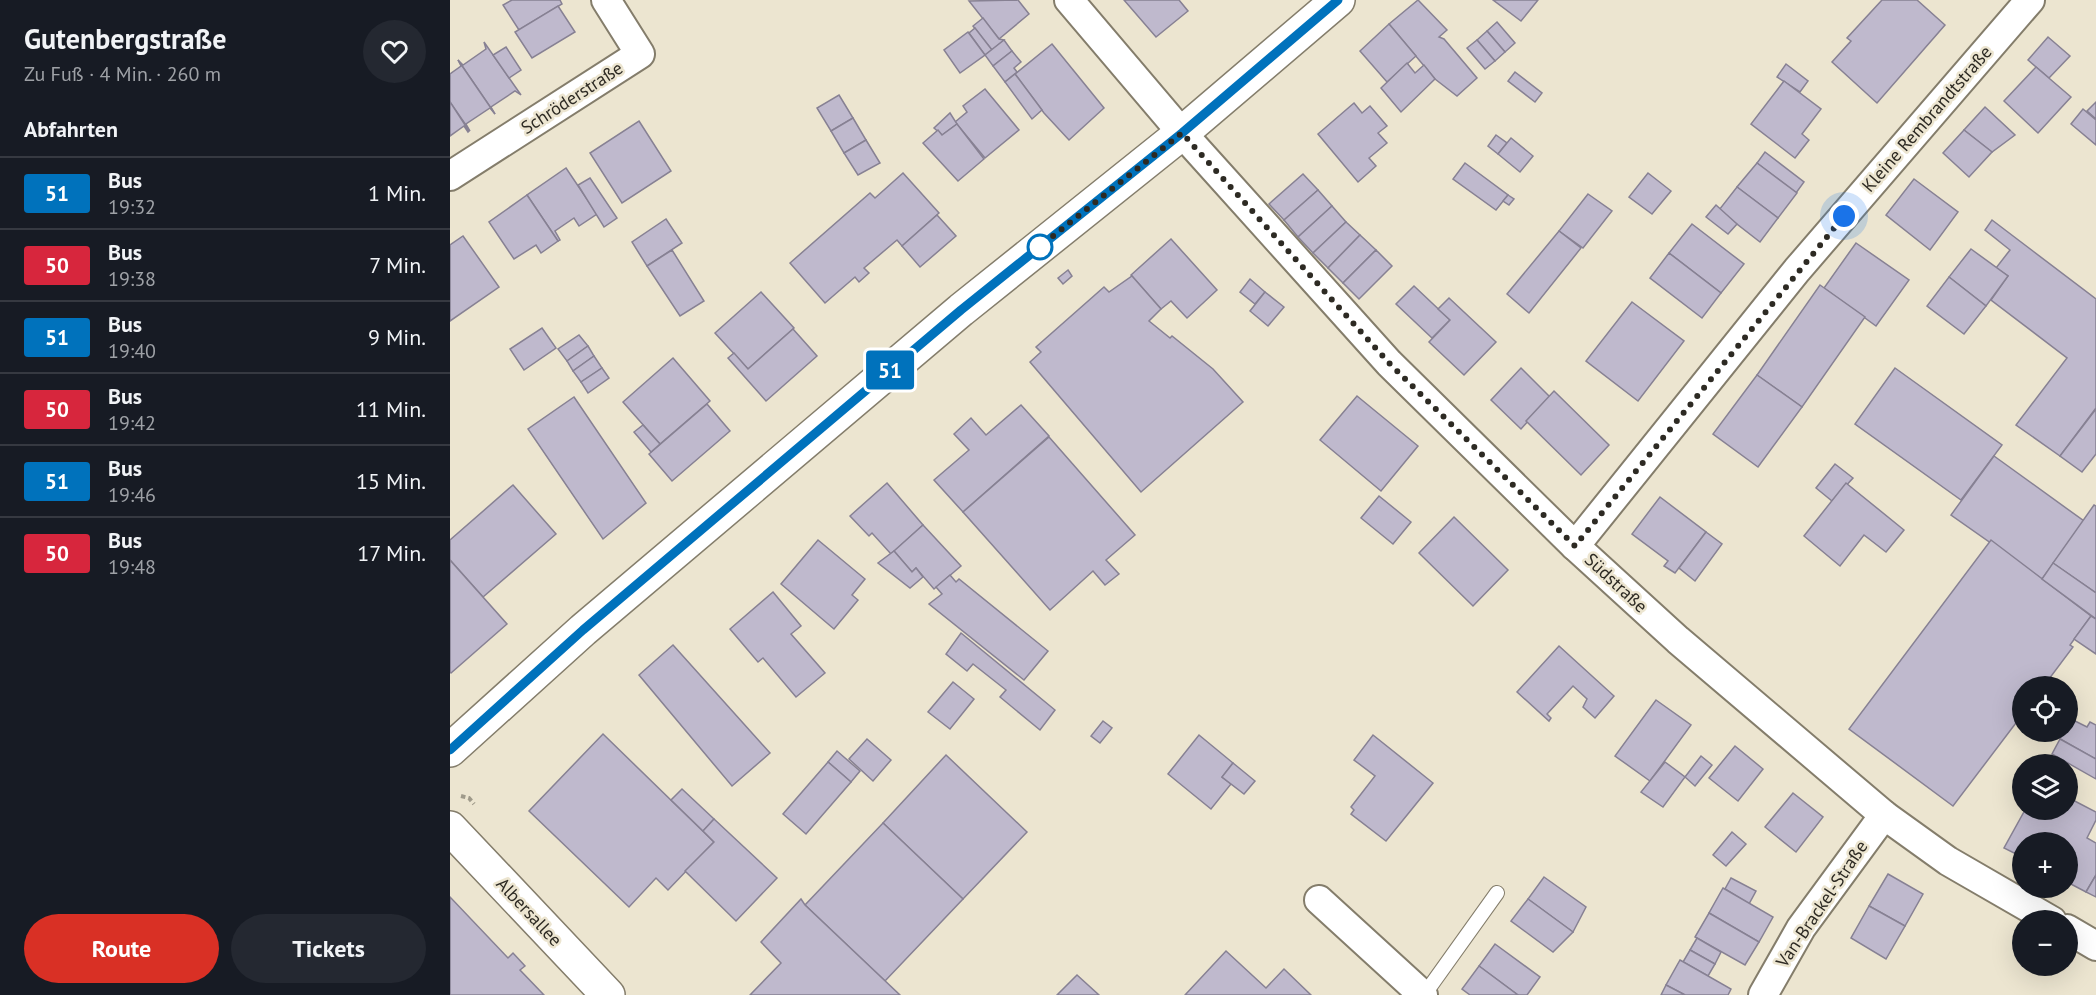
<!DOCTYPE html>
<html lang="de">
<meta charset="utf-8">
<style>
:root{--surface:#171b24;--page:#242831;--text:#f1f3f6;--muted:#9ea1a6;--line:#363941;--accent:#d93025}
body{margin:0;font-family:"PT Sans",sans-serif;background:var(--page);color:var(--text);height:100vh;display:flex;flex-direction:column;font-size:22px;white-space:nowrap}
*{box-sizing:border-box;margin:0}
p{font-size:20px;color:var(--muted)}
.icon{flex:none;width:33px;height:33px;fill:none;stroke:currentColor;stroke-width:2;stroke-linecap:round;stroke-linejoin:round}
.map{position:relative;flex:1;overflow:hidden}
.panel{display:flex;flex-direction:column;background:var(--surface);width:450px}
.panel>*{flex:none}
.badge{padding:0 12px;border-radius:4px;font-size:21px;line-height:39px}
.buttons{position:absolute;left:1562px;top:676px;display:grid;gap:12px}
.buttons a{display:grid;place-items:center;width:66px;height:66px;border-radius:50%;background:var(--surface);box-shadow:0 6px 24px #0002;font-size:30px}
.you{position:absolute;width:30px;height:30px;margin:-15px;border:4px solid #fff;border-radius:50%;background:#1a73e8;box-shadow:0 0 0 9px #1a73e833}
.map>.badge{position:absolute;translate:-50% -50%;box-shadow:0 0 0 3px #fff}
h2{padding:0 24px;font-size:22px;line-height:54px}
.round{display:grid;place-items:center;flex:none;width:63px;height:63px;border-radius:32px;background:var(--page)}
.summary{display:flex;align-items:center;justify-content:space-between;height:102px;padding:0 24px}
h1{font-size:28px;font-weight:700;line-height:45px}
.button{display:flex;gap:12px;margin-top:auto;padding:12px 24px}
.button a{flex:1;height:69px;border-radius:36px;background:var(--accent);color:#fff;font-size:24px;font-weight:700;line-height:69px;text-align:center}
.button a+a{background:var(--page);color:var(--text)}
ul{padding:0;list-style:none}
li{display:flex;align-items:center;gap:18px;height:72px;padding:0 24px;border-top:2px solid var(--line)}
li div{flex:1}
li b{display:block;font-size:22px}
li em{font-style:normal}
li .badge{min-width:66px;font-weight:700;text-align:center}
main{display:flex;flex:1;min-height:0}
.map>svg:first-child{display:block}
.building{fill:#bfb9cd;stroke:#878193;stroke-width:1.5}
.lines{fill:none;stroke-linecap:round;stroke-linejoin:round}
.service-casing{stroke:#847d6b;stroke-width:16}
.minor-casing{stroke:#847d6b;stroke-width:32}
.tertiary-casing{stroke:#847d6b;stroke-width:36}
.secondary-casing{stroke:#847d6b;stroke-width:36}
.path{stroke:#9f9a8a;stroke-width:4;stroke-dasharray:4.5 3;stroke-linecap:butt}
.service{stroke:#fff;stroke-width:14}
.minor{stroke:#fff;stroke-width:28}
.tertiary{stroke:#fff;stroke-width:33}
.secondary{stroke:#fff;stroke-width:33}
.line-casing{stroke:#fff;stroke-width:14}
.line{stroke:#0072bc;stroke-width:9}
.walk{stroke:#2d2a23;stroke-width:6;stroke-dasharray:0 10.8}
.stop-dot{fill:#fff;stroke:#0072bc;stroke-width:3}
.labels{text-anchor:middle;stroke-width:5;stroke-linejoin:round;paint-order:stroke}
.street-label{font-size:18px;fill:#2d2a23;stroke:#ece5d0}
</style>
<main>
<section class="panel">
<div class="summary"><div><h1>Gutenbergstraße</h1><p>Zu Fuß · 4 Min. · 260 m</p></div><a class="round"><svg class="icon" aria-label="heart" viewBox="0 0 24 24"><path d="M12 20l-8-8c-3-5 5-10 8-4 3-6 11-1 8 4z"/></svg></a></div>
<h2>Abfahrten</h2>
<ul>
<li><span class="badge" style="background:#0072bc;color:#fff">51</span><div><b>Bus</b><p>19:32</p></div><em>1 Min.</em></li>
<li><span class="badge" style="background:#d7263d;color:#fff">50</span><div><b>Bus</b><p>19:38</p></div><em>7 Min.</em></li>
<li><span class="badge" style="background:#0072bc;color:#fff">51</span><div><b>Bus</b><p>19:40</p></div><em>9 Min.</em></li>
<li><span class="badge" style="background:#d7263d;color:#fff">50</span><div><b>Bus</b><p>19:42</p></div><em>11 Min.</em></li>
<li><span class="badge" style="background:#0072bc;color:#fff">51</span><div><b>Bus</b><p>19:46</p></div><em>15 Min.</em></li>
<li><span class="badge" style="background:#d7263d;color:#fff">50</span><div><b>Bus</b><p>19:48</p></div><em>17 Min.</em></li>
</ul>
<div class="button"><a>Route</a><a>Tickets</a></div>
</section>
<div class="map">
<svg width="1646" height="995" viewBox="0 0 1646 995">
<rect width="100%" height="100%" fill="#ece5d0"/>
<g class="building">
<polygon points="62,0 110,0 112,4 69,30 53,5"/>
<polygon points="568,0 579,14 549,39 519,1"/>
<polygon points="674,0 729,0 738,11 706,37"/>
<polygon points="968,0 997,30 989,37 994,39 1027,78 1007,96 985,79 939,24"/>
<polygon points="1043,0 1088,0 1071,21"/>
<polygon points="1432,0 1467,0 1495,25 1427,103 1382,62 1401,41 1397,38"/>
<polygon points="108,6 125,32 82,58 65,32"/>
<polygon points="533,18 549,39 554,40 542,50 523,26"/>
<polygon points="1047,22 1065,43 1055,52 1037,31"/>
<polygon points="939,24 966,56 937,82 910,51"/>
<polygon points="525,28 542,50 535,55 519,33"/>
<polygon points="1037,31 1055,52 1045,61 1027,40"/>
<polygon points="518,32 535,55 510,73 494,50"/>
<polygon points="1598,37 1620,56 1599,78 1578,60"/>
<polygon points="554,40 562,51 543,66 535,55"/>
<polygon points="1027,40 1045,61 1035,69 1017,48"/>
<polygon points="34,42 71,95 65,91 41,107 45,114 8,60 13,65 36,49"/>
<polygon points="602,44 654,108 619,140 594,113 565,74"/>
<polygon points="56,47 71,70 59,78 43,55"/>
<polygon points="562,51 571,62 564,68 567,72 555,82 543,66"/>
<polygon points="8,60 45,114 40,108 16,124 20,131 0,102 0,74 11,66"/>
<polygon points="957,63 965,73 974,65 985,79 951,112 931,88"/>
<polygon points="1336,64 1358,81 1350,92 1327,77"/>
<polygon points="1586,67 1621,97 1588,133 1554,101"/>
<polygon points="1065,72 1092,93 1085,102 1058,81"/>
<polygon points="565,74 592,110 582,119 555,82"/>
<polygon points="1334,81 1371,109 1352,134 1359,140 1345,158 1301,124"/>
<polygon points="535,89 569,130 535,158 505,122 517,112 513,106"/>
<polygon points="389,95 403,118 381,131 367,108"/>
<polygon points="0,102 19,131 18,132 14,126 0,136"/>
<polygon points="1646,102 1646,119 1637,111"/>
<polygon points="904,103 912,113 920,106 937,126 928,133 937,143 919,158 926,166 908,182 868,134"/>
<polygon points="1535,107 1565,135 1542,152 1514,130"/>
<polygon points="1633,109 1646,120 1646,145 1621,124"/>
<polygon points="500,113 507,124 492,135 484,128"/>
<polygon points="403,118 416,140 394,153 381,131"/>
<polygon points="189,121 221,171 172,203 140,153"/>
<polygon points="507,124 534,159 508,181 473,143 488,130 492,135"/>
<polygon points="1514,130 1542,152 1519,177 1493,153"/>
<polygon points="1046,135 1057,143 1048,154 1038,146"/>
<polygon points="1061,138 1083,156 1070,172 1048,154"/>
<polygon points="416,140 430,163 408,175 394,153"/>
<polygon points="1315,152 1354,182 1346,193 1307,163"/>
<polygon points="1015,163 1058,195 1046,210 1003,179"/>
<polygon points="1307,163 1347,193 1328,218 1287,187"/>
<polygon points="116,168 147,214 129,226 124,218 105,231 110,240 108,241 77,195"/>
<polygon points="453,173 489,213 452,246 447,240 414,268 419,273 409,282 405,277 375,303 340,263 420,193 425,198"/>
<polygon points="1198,173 1221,191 1202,214 1179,197"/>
<polygon points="853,174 868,190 834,220 819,204"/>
<polygon points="140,178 167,218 154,227 128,185"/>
<polygon points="1464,179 1508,212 1480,250 1436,215"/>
<polygon points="1287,187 1328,218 1310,242 1269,210"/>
<polygon points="868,190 882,206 848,237 834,220"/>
<polygon points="1138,194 1162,211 1133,248 1109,231"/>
<polygon points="77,195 108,241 91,253 86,245 64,259 39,222"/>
<polygon points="1058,195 1064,199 1059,205 1053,201"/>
<polygon points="1266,205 1287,224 1278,234 1256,217"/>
<polygon points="882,206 896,222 863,253 848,237"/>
<polygon points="487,215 506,236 470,267 452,246"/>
<polygon points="216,219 232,243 197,266 182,242"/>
<polygon points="1542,220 1646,299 1646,408 1610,456 1566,425 1617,358 1541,300 1558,276 1546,268 1560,250 1535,230"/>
<polygon points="896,222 910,235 878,268 863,253"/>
<polygon points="1242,224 1294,264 1271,293 1219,253"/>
<polygon points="1109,231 1131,248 1079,313 1057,294"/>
<polygon points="910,235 926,250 893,283 878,268"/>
<polygon points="13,236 49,287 0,321 0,245"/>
<polygon points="721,239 767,290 737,318 721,301 711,309 681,275"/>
<polygon points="1406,243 1459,280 1426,326 1374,288"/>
<polygon points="1521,249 1558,276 1536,306 1499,277"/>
<polygon points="222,250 254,301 230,316 197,266"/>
<polygon points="926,250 942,266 909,299 893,283"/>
<polygon points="1219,253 1271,293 1252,318 1200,278"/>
<polygon points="618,270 622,276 613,284 608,278"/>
<polygon points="682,276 711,309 699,321 720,338 722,336 763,369 793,402 691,492 580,362 591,352 586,347 654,287 659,292"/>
<polygon points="1499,277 1536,306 1514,334 1477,306"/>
<polygon points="800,279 815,292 805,304 790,292"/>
<polygon points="1370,285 1415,317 1352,407 1307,375"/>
<polygon points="964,286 1000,320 982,338 946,304"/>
<polygon points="311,292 344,328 298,369 265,333"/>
<polygon points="815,292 834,307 818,326 800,311"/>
<polygon points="999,298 1046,342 1014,375 979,342 1000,320 988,309"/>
<polygon points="1182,302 1234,341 1188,401 1136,361"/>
<polygon points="92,328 106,348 74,370 60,349"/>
<polygon points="343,329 367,356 316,401 278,358 284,353 298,369"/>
<polygon points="129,335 138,346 117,361 108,349"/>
<polygon points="138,346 144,356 123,371 117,361"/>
<polygon points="144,356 152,368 131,382 123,371"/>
<polygon points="223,358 260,401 210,444 173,402"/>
<polygon points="152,368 159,378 138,393 131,382"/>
<polygon points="1071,368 1100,397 1071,429 1041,400"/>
<polygon points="1445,368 1552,445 1511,500 1405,424"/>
<polygon points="1307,375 1352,407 1308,467 1263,434"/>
<polygon points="1104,391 1159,445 1131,475 1076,421"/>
<polygon points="907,396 968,446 931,491 870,440"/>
<polygon points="124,397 196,503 153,539 78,429"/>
<polygon points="257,404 280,431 222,481 199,454"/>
<polygon points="571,405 599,436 513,512 484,480 519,450 504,434 521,418 536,435"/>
<polygon points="1646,409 1646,454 1632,472 1610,456"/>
<polygon points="193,425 210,444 201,452 184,432"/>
<polygon points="599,437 685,535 656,560 669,574 655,585 643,571 600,610 513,512"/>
<polygon points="1544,456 1634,521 1592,579 1501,515"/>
<polygon points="1385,464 1403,478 1382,501 1366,488"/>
<polygon points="437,483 473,525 441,554 422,533 419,536 400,516"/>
<polygon points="1396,483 1454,530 1436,552 1414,535 1390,566 1354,536"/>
<polygon points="63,485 106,534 33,597 0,560 0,540"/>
<polygon points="929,496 961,522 943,544 911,518"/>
<polygon points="1210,497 1256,532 1225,573 1214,566 1218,561 1182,534"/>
<polygon points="1644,505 1646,506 1646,593 1603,563"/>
<polygon points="1004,517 1058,570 1023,606 969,553"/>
<polygon points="473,525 511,566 484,589 466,568 462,572 444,551"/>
<polygon points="1256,532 1272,544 1245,581 1229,568"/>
<polygon points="368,540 415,579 402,595 408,600 384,629 331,584"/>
<polygon points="1541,540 1641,616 1620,645 1623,647 1593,687 1572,687 1572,715 1503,806 1399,729"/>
<polygon points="444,551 462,572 466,568 473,577 460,588 428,563"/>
<polygon points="0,560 57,624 1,673 0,672"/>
<polygon points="1603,563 1646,593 1646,619 1592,579"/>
<polygon points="500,575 506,582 509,579 598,651 574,680 479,604 492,594 486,587"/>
<polygon points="323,592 351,626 341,634 375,673 346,697 313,658 308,662 280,629"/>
<polygon points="1641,616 1646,619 1646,654 1624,639"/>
<polygon points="511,633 605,710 590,730 550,697 556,690 523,664 517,671 496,654"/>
<polygon points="223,645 320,753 282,786 189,675"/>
<polygon points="1109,646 1164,696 1145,718 1133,707 1137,699 1123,686 1097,714 1101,718 1099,721 1067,692"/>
<polygon points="503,682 524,699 500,729 478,712"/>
<polygon points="1206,700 1241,725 1200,781 1165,756"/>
<polygon points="1621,719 1637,727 1640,722 1646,725 1646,759 1610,739 1614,732 1617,732"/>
<polygon points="653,721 662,728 650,743 641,736"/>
<polygon points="153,734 264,842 218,890 206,878 179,907 79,811"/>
<polygon points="749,735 783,763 772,777 781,784 761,809 718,774"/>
<polygon points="923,735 983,783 936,841 901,814 904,810 901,807 925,776 904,760"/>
<polygon points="417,739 441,760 423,781 399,759"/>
<polygon points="1610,739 1646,759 1646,779 1602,754"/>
<polygon points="1285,746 1313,769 1288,801 1259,778"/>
<polygon points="387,751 410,771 401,782 378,762"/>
<polygon points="496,755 577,832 513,899 433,823"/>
<polygon points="1251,756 1262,765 1245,786 1235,777"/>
<polygon points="378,762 401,782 356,834 333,814"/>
<polygon points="1215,762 1235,777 1213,807 1191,792"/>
<polygon points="783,763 805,781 794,794 772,777"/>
<polygon points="232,789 264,819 253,831 221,800"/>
<polygon points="1343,793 1373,817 1346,852 1315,827"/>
<polygon points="1617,797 1646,812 1646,820 1637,838 1646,843 1646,875 1636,892 1617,882 1617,843 1572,843 1572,857 1554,848 1575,810 1583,810 1595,816 1598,810 1617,810"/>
<polygon points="264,819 327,878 286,921 235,871 264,842 253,831"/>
<polygon points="433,823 513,899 435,981 355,905"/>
<polygon points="1282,832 1296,844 1276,866 1263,855"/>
<polygon points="1438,874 1473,894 1455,926 1419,906"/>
<polygon points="1646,875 1646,897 1636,892"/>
<polygon points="1094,877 1136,907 1123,932 1078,899"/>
<polygon points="1281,878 1306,891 1299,904 1275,889"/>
<polygon points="1273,888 1323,917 1309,942 1259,913"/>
<polygon points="0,897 58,958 63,953 75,966 70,970 94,995 0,995"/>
<polygon points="351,899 355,905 450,995 300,995 331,963 311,942"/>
<polygon points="1078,899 1123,932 1103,952 1061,921"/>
<polygon points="1419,906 1455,926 1436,959 1401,938"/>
<polygon points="1259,913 1309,942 1295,965 1245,937"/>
<polygon points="1247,938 1271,952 1265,964 1240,950"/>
<polygon points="1045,944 1090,977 1077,995 1068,995 1029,966"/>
<polygon points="1240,950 1265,964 1258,976 1233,962"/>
<polygon points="776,951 816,988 834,969 861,995 735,995"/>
<polygon points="1230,960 1281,989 1278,995 1235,995 1216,985"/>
<polygon points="1029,966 1068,995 1020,995 1012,989"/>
<polygon points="627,975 649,995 607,995"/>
<polygon points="1216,985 1235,995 1211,995"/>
</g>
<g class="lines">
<defs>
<polyline id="service" points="974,995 1047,893"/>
<g id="minor">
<polyline points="619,0 732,133 939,363 1125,546 1228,640 1434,815 1498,861 1602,921"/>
<polyline points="0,176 190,54 156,0"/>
<polyline points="1125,546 1347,270 1580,0"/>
<polyline points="869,900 973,995"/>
<polyline points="1617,929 1646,946"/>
<polyline points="1313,995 1351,928 1434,815"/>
</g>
<polyline id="tertiary" points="0,828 158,995"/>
<polyline id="secondary" points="0,750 133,630 511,310 732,133 888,0"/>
</defs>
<use href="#service" class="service-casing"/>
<use href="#minor" class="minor-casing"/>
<use href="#tertiary" class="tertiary-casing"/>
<use href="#secondary" class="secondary-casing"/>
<polyline class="path" points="11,796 19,798 24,804"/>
<use href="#service" class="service"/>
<use href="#minor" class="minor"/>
<use href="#tertiary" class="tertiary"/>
<use href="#secondary" class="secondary"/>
</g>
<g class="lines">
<defs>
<polyline id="line" points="0,750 133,630 511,310 732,133 888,0"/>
</defs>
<use href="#line" class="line-casing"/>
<use href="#line" class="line"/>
<polyline class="walk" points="590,247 588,248 732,133 939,363 1125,546 1394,216"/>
</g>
<circle class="stop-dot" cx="590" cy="247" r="12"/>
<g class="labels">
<g class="street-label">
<text transform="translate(122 98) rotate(-33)" y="6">Schröderstraße</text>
<text transform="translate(1477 119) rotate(-49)" y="6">Kleine Rembrandtstraße</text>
<text transform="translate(1166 583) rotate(43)" y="6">Südstraße</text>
<text transform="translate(1372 904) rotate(-56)" y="6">Van-Brackel-Straße</text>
<text transform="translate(79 912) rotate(47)" y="6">Albersallee</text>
</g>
</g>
</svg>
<div class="buttons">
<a><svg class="icon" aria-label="locate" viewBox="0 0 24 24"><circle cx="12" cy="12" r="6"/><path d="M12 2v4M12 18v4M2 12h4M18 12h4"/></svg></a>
<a><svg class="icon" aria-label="layers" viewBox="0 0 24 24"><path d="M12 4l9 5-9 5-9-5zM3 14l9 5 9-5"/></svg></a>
<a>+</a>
<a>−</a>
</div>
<div class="you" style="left:1394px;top:216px"></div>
<b class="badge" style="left:440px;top:370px;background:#0072bc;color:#fff">51</b>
</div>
</main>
